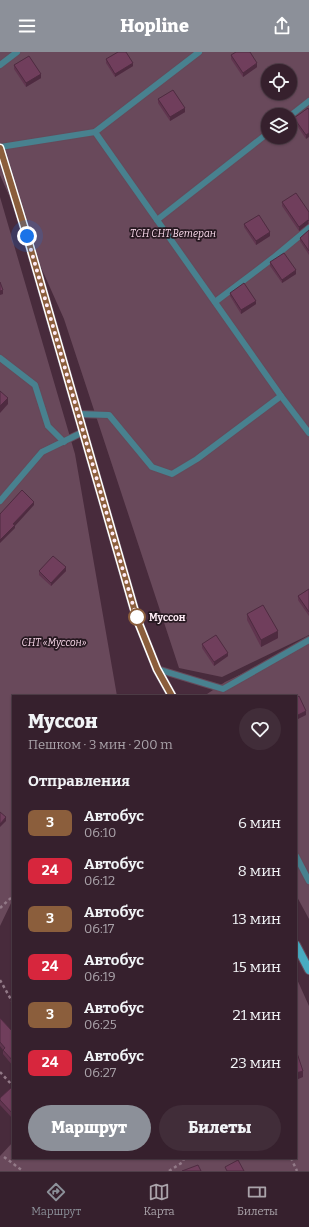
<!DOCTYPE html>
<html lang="ru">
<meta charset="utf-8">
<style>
:root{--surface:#36202d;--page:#412d39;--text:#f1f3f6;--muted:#aaa3aa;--line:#503e49;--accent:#8c9099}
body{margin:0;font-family:Bitter,serif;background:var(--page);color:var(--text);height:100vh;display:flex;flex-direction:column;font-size:15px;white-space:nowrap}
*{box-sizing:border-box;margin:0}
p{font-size:13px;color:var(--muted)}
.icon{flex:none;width:22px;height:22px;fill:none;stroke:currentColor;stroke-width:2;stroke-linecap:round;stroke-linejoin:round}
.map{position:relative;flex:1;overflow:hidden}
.drawer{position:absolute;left:12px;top:643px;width:285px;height:464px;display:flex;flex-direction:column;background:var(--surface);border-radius:0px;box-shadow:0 1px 3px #0004,0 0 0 1px var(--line)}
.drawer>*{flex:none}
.badge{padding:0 8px;border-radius:6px;font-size:14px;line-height:26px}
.fabs{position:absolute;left:261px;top:12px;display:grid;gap:8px}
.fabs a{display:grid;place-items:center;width:36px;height:36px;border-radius:50%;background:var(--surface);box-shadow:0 1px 3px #0004,0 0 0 1px var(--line);font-size:20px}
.you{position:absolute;width:20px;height:20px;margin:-10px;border:3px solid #fff;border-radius:50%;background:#1a73e8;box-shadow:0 0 0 6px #1a73e833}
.map>.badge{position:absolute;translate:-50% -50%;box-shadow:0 0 0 2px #fff}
h2{padding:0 16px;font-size:15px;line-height:36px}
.round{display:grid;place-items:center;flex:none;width:42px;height:42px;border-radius:21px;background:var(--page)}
.summary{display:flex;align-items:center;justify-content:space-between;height:68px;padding:0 16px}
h1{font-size:19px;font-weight:800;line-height:30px}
.button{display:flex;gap:8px;margin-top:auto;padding:8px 16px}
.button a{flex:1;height:46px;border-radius:24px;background:var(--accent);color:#fff;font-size:16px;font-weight:800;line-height:46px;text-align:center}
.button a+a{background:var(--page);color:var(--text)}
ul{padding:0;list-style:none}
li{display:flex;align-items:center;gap:12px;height:48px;padding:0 16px}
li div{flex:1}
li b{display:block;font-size:15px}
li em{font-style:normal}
li .badge{min-width:44px;font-weight:700;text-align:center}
header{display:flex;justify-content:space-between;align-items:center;height:52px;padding:0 16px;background:var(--accent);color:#fff;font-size:18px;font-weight:800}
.tab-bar{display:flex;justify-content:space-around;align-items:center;height:56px;border-top:1px solid var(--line);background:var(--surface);font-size:11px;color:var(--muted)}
.tab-bar a{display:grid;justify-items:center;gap:2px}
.tab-bar .on{color:var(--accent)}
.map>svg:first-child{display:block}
.green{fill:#69495b;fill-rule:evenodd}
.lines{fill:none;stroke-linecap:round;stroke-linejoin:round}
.service-casing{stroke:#654a5a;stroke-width:8}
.secondary-casing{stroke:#654a5a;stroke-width:10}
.path{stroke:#937a88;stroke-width:2.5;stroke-dasharray:3 3;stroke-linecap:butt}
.service{stroke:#48818f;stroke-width:6}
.secondary{stroke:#48abc1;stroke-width:8}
.wall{fill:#60354f}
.shaded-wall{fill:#4e2b40}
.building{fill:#703e5c;stroke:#4e2b40}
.line-casing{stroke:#fff;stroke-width:9}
.line{stroke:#8b5e3c;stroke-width:6}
.walk{stroke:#ffecf6;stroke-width:4;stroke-dasharray:0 7.2}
.stop-dot{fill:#fff;stroke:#8b5e3c;stroke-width:2}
.labels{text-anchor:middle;stroke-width:3.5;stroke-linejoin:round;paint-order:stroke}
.park-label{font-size:10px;font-style:italic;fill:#fad9eb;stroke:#261820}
.stop-label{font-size:10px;font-weight:bold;fill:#ffecf6;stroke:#261820;text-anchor:start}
</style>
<header><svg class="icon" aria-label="menu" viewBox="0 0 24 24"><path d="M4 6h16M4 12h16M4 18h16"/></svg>Hopline<svg class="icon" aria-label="share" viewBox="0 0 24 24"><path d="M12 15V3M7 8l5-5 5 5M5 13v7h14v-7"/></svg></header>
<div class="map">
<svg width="309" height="1119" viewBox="0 0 309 1119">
<rect width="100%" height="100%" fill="#482b3c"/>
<g class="green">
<path d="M0 0H309V583L222 625 179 616 64 267 0 123ZM268 19H290V41H268ZM268 63H290V85H268Z"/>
<polygon points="0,145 75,402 117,644 13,644 13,847 0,874"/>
<polygon points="309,590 309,867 296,843 296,644 204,644 225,630"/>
<polygon points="296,925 309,954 309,1119 0,1119 0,1104 13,1090 13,1106 296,1106"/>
</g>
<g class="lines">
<defs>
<g id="service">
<polyline points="0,13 17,0"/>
<polyline points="290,64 309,49"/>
<polyline points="95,80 281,344 309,381"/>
<polyline points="0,95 95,80 199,0"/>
<polyline points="157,168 268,81"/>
<polyline points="215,250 273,206 309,176"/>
<polyline points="0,306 35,333 48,374 64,390"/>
<polyline points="78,362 109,363 152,415 172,422 197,407 281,344"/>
<polyline points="0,449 42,400 83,380"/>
<polyline points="157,617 223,637 309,588"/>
<polyline points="296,804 309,829"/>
</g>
<g id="secondary">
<polyline points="0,96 27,184 137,567 157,617 172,644"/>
<polyline points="296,893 309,918"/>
</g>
</defs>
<use href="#service" class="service-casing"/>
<use href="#secondary" class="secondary-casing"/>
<g class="path">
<polyline points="0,856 13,844"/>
<polyline points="0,928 13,951"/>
<polyline points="0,1020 13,1034"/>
<polyline points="4,1105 23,1119"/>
<polyline points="291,1106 297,1119"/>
<polyline points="169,1119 183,1110 184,1106"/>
</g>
<use href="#service" class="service"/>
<use href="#secondary" class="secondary"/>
</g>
<g class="wall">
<polygon points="231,3 257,15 243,25 231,7"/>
<polygon points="106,7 133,14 115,25 106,11"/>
<polygon points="14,13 41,26 26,35 14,17"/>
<polygon points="158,47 185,60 170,69 158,51"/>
<polygon points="308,56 306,87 294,69 294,66"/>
<polygon points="282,150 309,160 309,172 308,172 299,179 282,154"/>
<polygon points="244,172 270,184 256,193 244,175"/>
<polygon points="309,178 309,203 300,189 300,186"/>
<polygon points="270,210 296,222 282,231 270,214"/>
<polygon points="230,241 256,252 241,262 230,244"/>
<polygon points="39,519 66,519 51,534 39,523"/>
<polygon points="309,537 309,564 298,548 298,544"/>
<polygon points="247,562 278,586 261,595 247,568"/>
<polygon points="202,592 228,604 214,614 202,596"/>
<polygon points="0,966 13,980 13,1014 3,1002 3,998 0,994"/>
<polygon points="13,1034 13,1067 0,1053 0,1046"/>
</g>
<g class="shaded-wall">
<polygon points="133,11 133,14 115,25 115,22"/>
<polygon points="257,11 257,15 243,25 243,21"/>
<polygon points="41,22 41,26 26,35 26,31"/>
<polygon points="185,56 185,60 170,69 170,65"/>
<polygon points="309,81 309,85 306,87 306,83"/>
<polygon points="308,168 308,172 299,179 299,175"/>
<polygon points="270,180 270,184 256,193 256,189"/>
<polygon points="296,218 296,222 282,231 282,228"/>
<polygon points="3,238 3,242 0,243 0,239"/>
<polygon points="256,249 256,252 241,262 241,258"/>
<polygon points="8,346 8,352 0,361 0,354"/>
<polygon points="34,450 34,453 15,474 15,476 0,491 0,488 13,472"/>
<polygon points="66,515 66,519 51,534 51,531"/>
<polygon points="278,579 278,586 261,595 261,588"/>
<polygon points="228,601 228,604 214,614 214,610"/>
<polygon points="306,659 306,663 296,668 296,664"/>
<polygon points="6,765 6,769 0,775 0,772"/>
<polygon points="303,1019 303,1025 296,1028 296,1021"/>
</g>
<g class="building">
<polygon points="118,0 126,0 133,11 115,22 106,7"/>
<polygon points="236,0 250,0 257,11 243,21 231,3"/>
<polygon points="29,4 41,22 26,31 14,13"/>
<polygon points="173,38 185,56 170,65 158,47"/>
<polygon points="308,56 309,58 309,81 306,83 294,66"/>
<polygon points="296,141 309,160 309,169 308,168 299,175 282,150"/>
<polygon points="259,163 270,180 256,189 244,172"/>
<polygon points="309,178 309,199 300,186"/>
<polygon points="284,201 296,218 282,228 270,210"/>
<polygon points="0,230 3,238 0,239"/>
<polygon points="244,231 256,249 241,258 230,241"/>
<polygon points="0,339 8,346 0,354"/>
<polygon points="22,438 34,450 13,472 15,473 0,488 0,462"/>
<polygon points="53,504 66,515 51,531 39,519"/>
<polygon points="309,537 309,560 298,544"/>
<polygon points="263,553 278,579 261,588 247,562"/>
<polygon points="216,583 228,601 214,610 202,592"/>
<polygon points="299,644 306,659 296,664 296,646"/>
<polygon points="0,760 6,765 0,772"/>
<polygon points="0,966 13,980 13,1009 3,998 5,996 0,990"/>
<polygon points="296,998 303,1019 296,1021"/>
<polygon points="13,1034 13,1062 0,1048 0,1046"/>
<polygon points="238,1108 244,1119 227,1119 225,1115"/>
<polygon points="198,1113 201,1119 182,1119"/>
</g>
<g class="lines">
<defs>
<polyline id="line" points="0,96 27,184 137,567 157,617 172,644"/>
</defs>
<use href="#line" class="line-casing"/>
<use href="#line" class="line"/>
<polyline class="walk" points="27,184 137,567 137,565"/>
</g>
<circle class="stop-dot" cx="137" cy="565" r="8"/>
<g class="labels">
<g class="park-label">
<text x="173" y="185">ТСН СНТ Ветеран</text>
<text x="54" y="594">СНТ «Муссон»</text>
</g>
<g class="stop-label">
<text x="149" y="569">Муссон</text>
</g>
</g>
</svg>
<div class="fabs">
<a><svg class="icon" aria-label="locate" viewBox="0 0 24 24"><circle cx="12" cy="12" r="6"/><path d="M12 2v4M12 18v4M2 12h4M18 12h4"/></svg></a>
<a><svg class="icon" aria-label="layers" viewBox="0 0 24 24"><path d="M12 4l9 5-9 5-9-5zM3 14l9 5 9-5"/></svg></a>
</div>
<div class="you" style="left:27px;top:184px"></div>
<section class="drawer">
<div class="summary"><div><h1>Муссон</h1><p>Пешком · 3 мин · 200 m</p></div><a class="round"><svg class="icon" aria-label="heart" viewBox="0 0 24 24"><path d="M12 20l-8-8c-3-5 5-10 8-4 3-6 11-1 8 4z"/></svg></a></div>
<h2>Отправления</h2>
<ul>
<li><span class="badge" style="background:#8b5e3c;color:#fff">3</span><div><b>Автобус</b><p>06:10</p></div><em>6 мин</em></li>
<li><span class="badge" style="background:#d7263d;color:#fff">24</span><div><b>Автобус</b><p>06:12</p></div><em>8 мин</em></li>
<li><span class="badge" style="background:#8b5e3c;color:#fff">3</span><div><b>Автобус</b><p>06:17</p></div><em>13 мин</em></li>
<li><span class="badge" style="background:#d7263d;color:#fff">24</span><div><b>Автобус</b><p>06:19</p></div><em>15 мин</em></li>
<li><span class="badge" style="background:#8b5e3c;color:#fff">3</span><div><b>Автобус</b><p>06:25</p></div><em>21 мин</em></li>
<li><span class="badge" style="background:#d7263d;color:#fff">24</span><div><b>Автобус</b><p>06:27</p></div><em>23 мин</em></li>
</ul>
<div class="button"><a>Маршрут</a><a>Билеты</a></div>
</section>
</div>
<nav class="tab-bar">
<a class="on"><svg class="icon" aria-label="directions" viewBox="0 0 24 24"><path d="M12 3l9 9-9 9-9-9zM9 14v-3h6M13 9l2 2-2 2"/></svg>Маршрут</a>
<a><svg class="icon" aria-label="map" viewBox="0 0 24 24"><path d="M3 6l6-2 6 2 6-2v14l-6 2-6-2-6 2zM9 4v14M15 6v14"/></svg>Карта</a>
<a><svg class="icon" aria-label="tickets" viewBox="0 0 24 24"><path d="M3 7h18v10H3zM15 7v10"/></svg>Билеты</a>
</nav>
